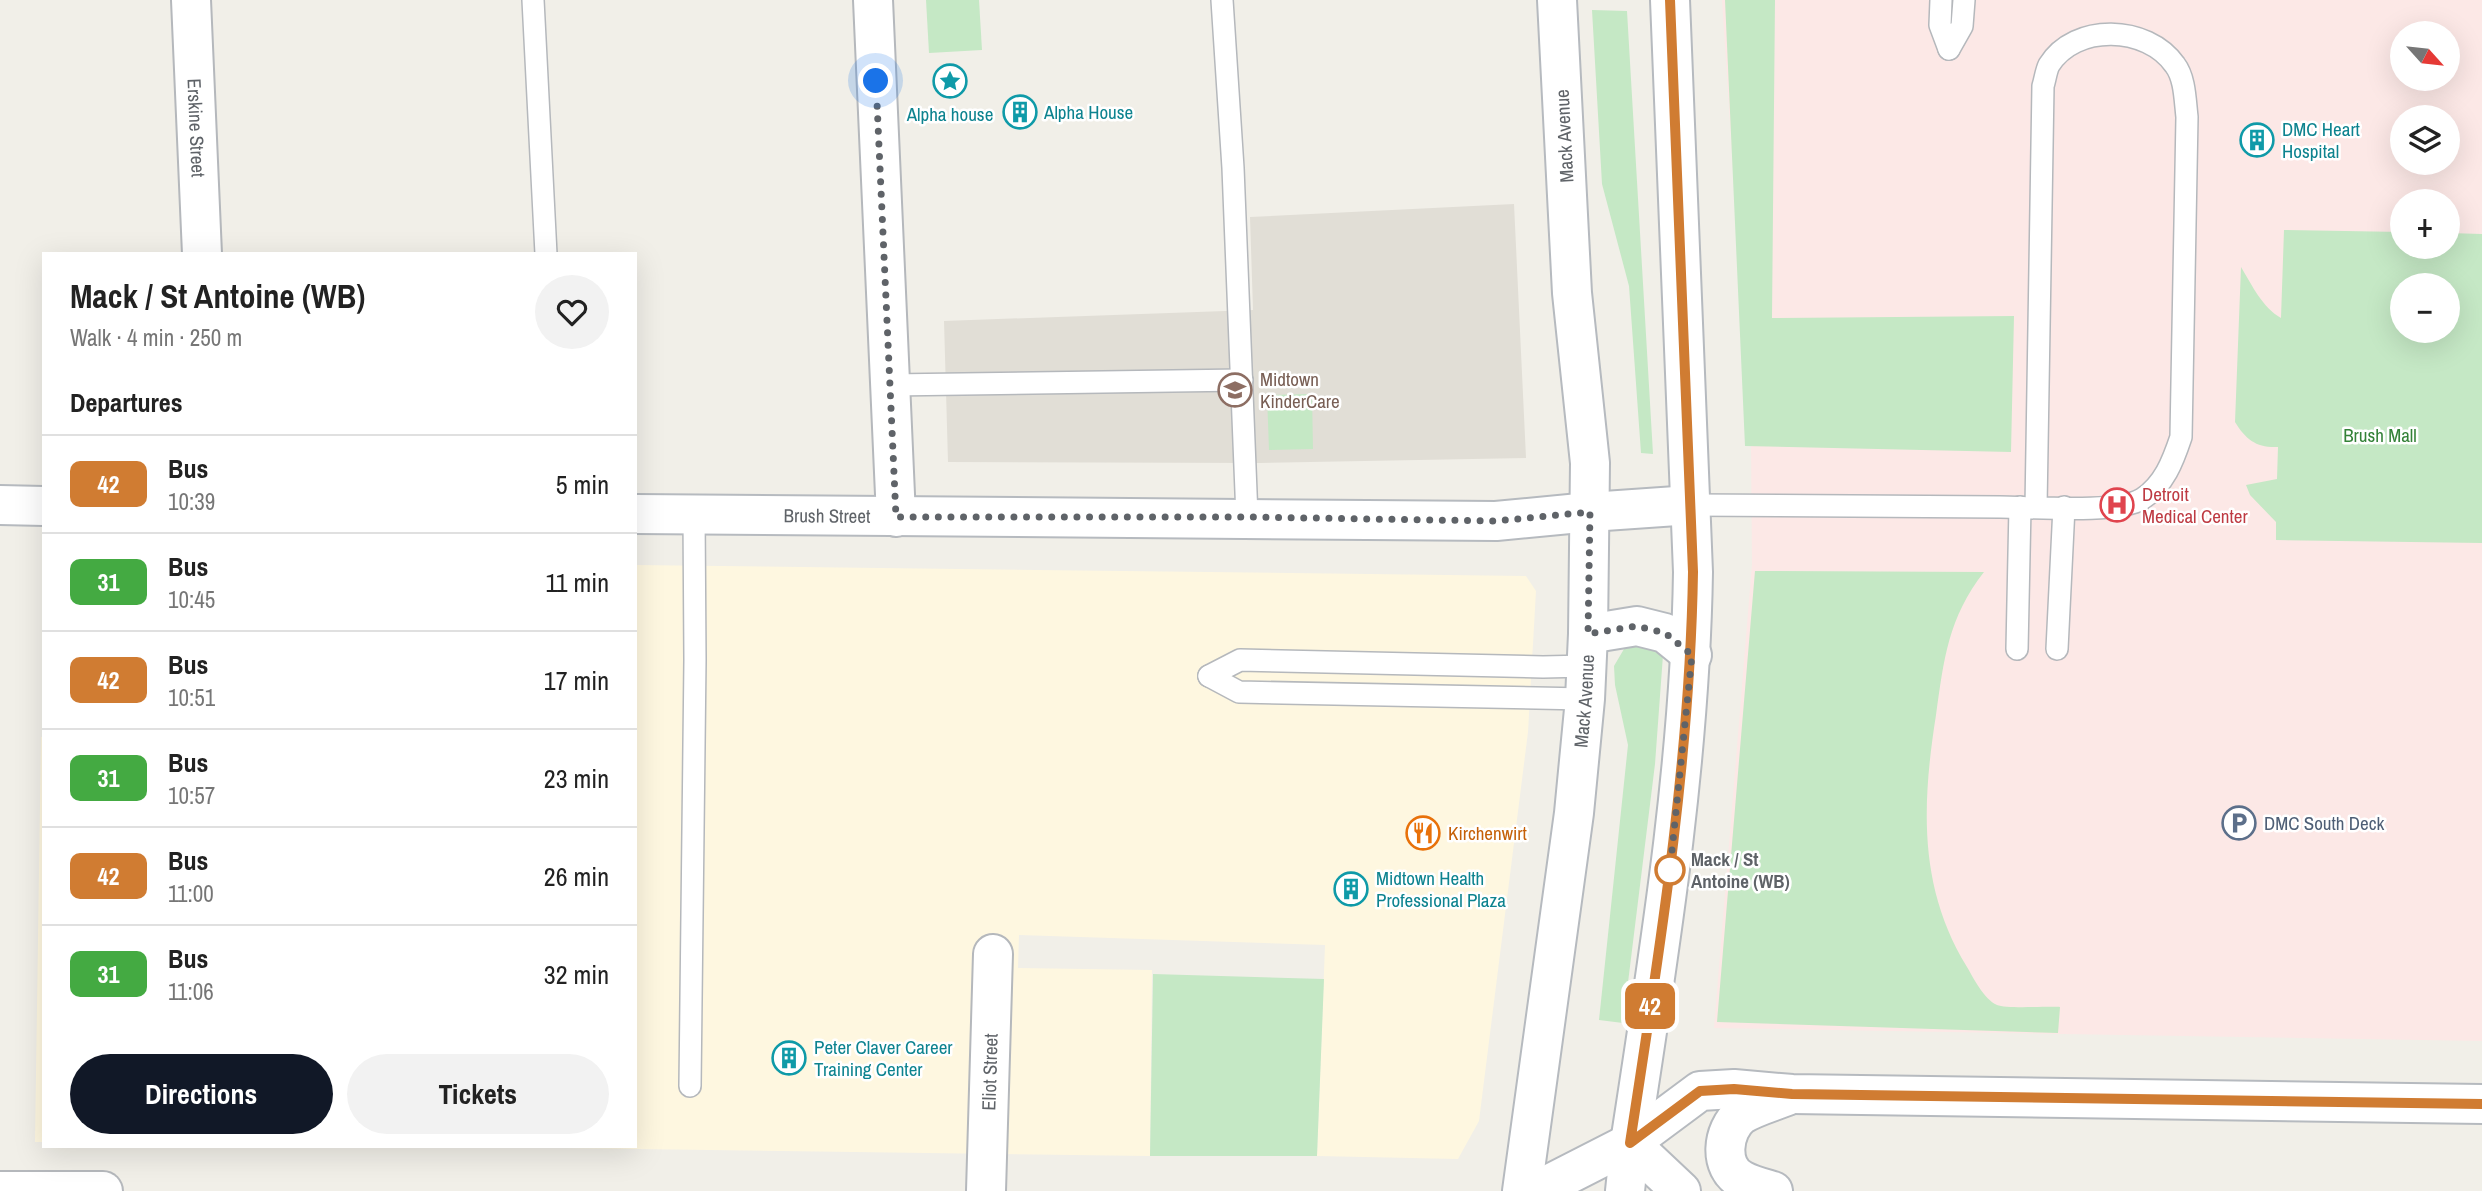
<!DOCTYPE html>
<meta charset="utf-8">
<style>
:root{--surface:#fff;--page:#f2f2f2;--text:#222;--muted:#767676;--line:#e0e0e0;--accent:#111827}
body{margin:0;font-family:"Archivo Narrow",sans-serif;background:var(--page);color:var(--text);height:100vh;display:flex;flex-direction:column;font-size:26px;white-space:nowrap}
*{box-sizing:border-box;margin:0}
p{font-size:23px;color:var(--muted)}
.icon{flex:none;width:38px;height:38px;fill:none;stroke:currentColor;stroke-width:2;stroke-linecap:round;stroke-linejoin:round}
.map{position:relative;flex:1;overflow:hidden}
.drawer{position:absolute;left:42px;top:252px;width:595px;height:896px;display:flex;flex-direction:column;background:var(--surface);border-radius:0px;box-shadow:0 7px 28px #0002}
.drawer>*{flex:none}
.badge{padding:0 14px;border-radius:10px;font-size:24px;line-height:46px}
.needle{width:46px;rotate:117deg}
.fabs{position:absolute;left:2390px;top:21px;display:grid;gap:14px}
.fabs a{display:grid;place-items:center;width:70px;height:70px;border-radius:50%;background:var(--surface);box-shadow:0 7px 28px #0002;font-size:35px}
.you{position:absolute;width:35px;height:35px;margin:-18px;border:5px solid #fff;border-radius:50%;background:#1a73e8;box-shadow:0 0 0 10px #1a73e833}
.map>.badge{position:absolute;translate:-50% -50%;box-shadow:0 0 0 4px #fff}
h2{padding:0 28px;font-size:26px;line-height:63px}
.round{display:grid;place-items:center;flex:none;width:74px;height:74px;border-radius:37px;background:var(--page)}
.summary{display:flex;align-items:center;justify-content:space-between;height:119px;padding:0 28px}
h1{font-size:33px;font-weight:700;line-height:52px}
.cta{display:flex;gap:14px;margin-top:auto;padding:14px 28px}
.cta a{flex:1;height:80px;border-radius:42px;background:var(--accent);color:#fff;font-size:28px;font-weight:700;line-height:80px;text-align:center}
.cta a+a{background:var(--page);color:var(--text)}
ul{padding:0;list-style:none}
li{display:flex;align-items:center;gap:21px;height:98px;padding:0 28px;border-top:2px solid var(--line)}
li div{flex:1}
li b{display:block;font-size:26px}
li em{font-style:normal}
li .badge{min-width:77px;font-weight:700;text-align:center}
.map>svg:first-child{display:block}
.commercial{fill:#fef7e0}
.education{fill:#e1ded6}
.medical{fill:#fce8e6;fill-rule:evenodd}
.green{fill:#c5e8c5;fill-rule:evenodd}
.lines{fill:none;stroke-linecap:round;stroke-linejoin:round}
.lane-casing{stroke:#b5b8bc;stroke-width:24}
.street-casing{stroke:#b5b8bc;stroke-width:42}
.secondary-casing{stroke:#b6babf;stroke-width:42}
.lane{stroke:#fff;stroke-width:21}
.street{stroke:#fff;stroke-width:38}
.secondary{stroke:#fff;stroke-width:38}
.line-casing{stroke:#fff;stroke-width:16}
.line{stroke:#d07c32;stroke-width:10}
.walk{stroke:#5f6368;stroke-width:7;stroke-dasharray:0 12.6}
.stop-dot{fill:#fff;stroke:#d07c32;stroke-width:3.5}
.labels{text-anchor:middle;stroke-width:5;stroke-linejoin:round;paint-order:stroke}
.culture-label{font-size:19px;fill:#0d838f;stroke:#fff;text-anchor:start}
.street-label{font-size:19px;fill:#5f6368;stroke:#fff}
.education-label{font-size:19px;fill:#785e54;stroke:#fff;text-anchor:start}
.park-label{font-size:19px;fill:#348238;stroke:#fff}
.health-label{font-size:19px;fill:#be3a42;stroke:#fff;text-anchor:start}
.service-label{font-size:19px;fill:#4e5e75;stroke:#fff;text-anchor:start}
.food-label{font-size:19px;fill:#c56008;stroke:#fff;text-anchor:start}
.stop-label{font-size:19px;font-weight:bold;fill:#5f6368;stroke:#fff;text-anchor:start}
</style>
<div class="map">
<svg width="2482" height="1191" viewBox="0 0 2482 1191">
<rect width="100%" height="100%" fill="#f1efe8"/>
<g class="commercial">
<polygon points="635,565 1526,576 1536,591 1528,732 1479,1121 1458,1159 1317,1156 1325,945 1019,935 1018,968 1152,970 1150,1156 406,1146 635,1146"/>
<polygon points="41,737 44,737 44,1142 35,1142"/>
</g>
<polygon class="education" points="1514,204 1526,458 1260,463 948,462 944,321 1253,310 1250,217"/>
<path class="medical" d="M1722 0H2482V1041L1714 1028 1752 564 1751 445ZM2403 33H2448V79H2403ZM2403 117H2448V163H2403ZM2403 201H2448V247H2403ZM2403 285H2448V331H2403Z"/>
<g class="green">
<polygon points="926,0 979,0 982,50 929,53"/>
<polygon points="1725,0 1775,0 1772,318 2014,316 2011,452 1745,446"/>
<polygon points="1592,10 1627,11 1653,454 1641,453 1629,286 1602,184"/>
<path d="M2284 230 2403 232V247H2448V233L2482 234V543L2276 540V522L2250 495 2246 485 2277 479 2278 447C2257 448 2246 440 2235 422L2241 267C2252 285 2262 307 2281 318ZM2403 285H2448V331H2403Z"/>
<polygon points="1312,394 1313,449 1269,450 1267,395"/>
<path d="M1755 571 1984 572C1948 618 1944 659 1936 715 1922 804 1918 887 1967 967 1974 979 1984 999 1997 1005 2006 1009 2048 1006 2060 1007L2058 1033 1717 1022Z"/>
<polygon points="1635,642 1649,642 1663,655 1655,764 1623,1023 1599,1020 1628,745 1615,685 1614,666 1624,649"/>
<polygon points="1153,974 1324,979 1317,1156 1150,1156"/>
</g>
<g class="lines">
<defs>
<g id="lane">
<polyline points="533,0 546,254"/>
<polyline points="1222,0 1233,168 1247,517"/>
<polyline points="1941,0 1940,25 1949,49"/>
<polyline points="1949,49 1962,26 1964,0"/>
<polyline points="890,385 1242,380"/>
<path d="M1691 505C1794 506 1897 507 2000 507 2032 507 2117 514 2142 499 2164 485 2173 461 2181 437L2187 117C2185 100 2185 78 2175 65 2147 25 2075 23 2049 65 2046 71 2045 80 2043 86L2036 507"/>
<polyline points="2017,649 2020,507"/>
<polyline points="2057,649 2064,507"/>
<polyline points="1209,676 1240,660 1543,667 1587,666"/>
<polyline points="1209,676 1239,692 1585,699"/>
<polyline points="690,1086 695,660 694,514"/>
</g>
<g id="street">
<path id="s1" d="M191 0 202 254"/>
<polyline points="873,0 896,517"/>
<polyline points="0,1191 103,1191"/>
<path id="s2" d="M986 1191 993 954"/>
</g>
<g id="secondary">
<polyline points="0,505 44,506"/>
<path id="s3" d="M635 514 1496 521 1590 512 1691 505"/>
<polyline points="1588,634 1637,626 1665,633 1692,655"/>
<polyline points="1630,1143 1681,1191"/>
<path id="s4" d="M1522 1191 1574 813 1585 699 1588 634 1590 463 1572 293 1557 0"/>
<polyline points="1536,1191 1630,1143 1700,1091 1734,1089 1792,1094 2482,1104"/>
<path d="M1625 1191 1630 1143C1659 954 1690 764 1693 572L1670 0"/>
<path d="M1773 1191C1763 1188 1751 1185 1742 1180 1718 1168 1722 1130 1741 1115 1754 1107 1772 1102 1787 1096"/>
</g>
</defs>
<use href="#lane" class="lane-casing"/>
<use href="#street" class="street-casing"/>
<use href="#secondary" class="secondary-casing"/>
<use href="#lane" class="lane"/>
<use href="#street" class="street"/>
<use href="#secondary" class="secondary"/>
</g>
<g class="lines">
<defs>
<path id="line" d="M1670 0 1693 572C1690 764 1659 954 1630 1143L1700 1091 1734 1089 1792 1094 2482 1104"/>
</defs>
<use href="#line" class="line-casing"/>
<use href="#line" class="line"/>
<polyline class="walk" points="876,81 896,517 1247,517 1496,521 1590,512 1588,634 1637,626 1665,633 1692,655 1670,870"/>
</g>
<defs>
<symbol id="sight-ring" viewBox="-11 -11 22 22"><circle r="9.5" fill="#fff" stroke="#0f9aa8" stroke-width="1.5"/><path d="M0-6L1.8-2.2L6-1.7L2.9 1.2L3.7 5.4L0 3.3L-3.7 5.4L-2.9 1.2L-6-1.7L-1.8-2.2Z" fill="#0f9aa8"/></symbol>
<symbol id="building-ring" viewBox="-11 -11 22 22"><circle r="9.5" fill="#fff" stroke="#0f9aa8" stroke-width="1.5"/><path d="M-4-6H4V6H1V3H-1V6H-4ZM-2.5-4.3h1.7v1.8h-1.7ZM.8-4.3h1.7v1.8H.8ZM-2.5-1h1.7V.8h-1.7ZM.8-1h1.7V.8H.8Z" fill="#0f9aa8"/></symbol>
<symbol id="school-ring" viewBox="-11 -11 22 22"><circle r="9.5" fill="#fff" stroke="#8d6e63" stroke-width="1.5"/><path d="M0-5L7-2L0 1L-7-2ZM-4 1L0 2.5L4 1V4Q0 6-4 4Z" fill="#8d6e63"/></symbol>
<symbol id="hospital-ring" viewBox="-11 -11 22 22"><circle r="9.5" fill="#fff" stroke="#e0444e" stroke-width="1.5"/><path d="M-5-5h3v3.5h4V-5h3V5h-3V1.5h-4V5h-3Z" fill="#e0444e"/></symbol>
<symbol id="parking-ring" viewBox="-11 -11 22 22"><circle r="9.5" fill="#fff" stroke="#5c6f8a" stroke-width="1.5"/><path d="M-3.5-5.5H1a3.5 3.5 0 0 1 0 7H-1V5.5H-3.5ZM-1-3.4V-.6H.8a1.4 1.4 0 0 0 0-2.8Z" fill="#5c6f8a"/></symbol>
<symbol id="restaurant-ring" viewBox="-11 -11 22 22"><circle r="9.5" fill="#fff" stroke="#e8710a" stroke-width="1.5"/><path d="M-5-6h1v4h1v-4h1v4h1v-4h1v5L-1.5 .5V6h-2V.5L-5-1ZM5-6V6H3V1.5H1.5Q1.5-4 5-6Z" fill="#e8710a"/></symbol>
</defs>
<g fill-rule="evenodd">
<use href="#sight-ring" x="931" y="62" width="38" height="38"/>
<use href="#building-ring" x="1001" y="93" width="38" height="38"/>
<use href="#building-ring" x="2238" y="121" width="38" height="38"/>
<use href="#school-ring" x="1216" y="371" width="38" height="38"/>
<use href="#hospital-ring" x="2098" y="486" width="38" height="38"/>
<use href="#parking-ring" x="2220" y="804" width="38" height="38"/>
<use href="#restaurant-ring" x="1404" y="814" width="38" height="38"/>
<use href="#building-ring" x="1332" y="870" width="38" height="38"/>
<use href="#building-ring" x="770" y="1039" width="38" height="38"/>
</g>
<circle class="stop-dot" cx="1670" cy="870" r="14"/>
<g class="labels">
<g class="culture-label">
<text x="1044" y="119">Alpha House</text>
<text x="950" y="121" text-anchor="middle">Alpha house</text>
<text x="2282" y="136">DMC Heart<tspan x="2282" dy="22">Hospital</tspan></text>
<text x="1376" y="885">Midtown Health<tspan x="1376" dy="22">Professional Plaza</tspan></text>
<text x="814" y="1054">Peter Claver Career<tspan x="814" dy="22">Training Center</tspan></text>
</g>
<g class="street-label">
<text dy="7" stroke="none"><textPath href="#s1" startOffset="128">Erskine Street</textPath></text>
<text transform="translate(1564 136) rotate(-93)" y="7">Mack Avenue</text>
<text dy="7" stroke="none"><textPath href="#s3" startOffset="192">Brush Street</textPath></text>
<text dy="7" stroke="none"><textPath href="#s4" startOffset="494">Mack Avenue</textPath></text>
<text dy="7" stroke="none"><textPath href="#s2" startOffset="119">Eliot Street</textPath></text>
</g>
<g class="education-label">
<text x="1260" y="386">Midtown<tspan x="1260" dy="22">KinderCare</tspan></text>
</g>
<g class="park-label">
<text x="2380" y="442">Brush Mall</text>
</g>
<g class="health-label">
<text x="2142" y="501">Detroit<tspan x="2142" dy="22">Medical Center</tspan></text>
</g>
<g class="service-label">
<text x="2264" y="830">DMC South Deck</text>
</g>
<g class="food-label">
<text x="1448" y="840">Kirchenwirt</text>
</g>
<g class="stop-label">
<text x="1691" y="866">Mack / St<tspan x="1691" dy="22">Antoine (WB)</tspan></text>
</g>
</g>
</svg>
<div class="fabs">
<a><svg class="needle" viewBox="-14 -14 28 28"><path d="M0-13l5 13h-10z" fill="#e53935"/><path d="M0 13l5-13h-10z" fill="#767676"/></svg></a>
<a><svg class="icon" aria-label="layers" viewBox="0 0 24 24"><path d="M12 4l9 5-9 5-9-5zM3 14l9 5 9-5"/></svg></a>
<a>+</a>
<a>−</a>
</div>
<div class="you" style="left:876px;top:81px"></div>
<b class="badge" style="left:1650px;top:1006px;background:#d07c32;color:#fff">42</b>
<section class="drawer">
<div class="summary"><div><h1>Mack / St Antoine (WB)</h1><p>Walk · 4 min · 250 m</p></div><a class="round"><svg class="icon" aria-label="heart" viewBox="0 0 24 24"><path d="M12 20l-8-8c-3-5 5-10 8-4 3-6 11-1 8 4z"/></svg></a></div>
<h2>Departures</h2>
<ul>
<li><span class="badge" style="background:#d07c32;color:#fff">42</span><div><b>Bus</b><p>10:39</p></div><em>5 min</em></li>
<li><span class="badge" style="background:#44aa42;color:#fff">31</span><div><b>Bus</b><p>10:45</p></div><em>11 min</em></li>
<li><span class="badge" style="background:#d07c32;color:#fff">42</span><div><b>Bus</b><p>10:51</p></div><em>17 min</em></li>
<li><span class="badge" style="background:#44aa42;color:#fff">31</span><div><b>Bus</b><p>10:57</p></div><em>23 min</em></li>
<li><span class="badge" style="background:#d07c32;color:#fff">42</span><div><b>Bus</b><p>11:00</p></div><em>26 min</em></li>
<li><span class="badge" style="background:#44aa42;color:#fff">31</span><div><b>Bus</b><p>11:06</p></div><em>32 min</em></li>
</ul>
<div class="cta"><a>Directions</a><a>Tickets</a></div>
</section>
</div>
